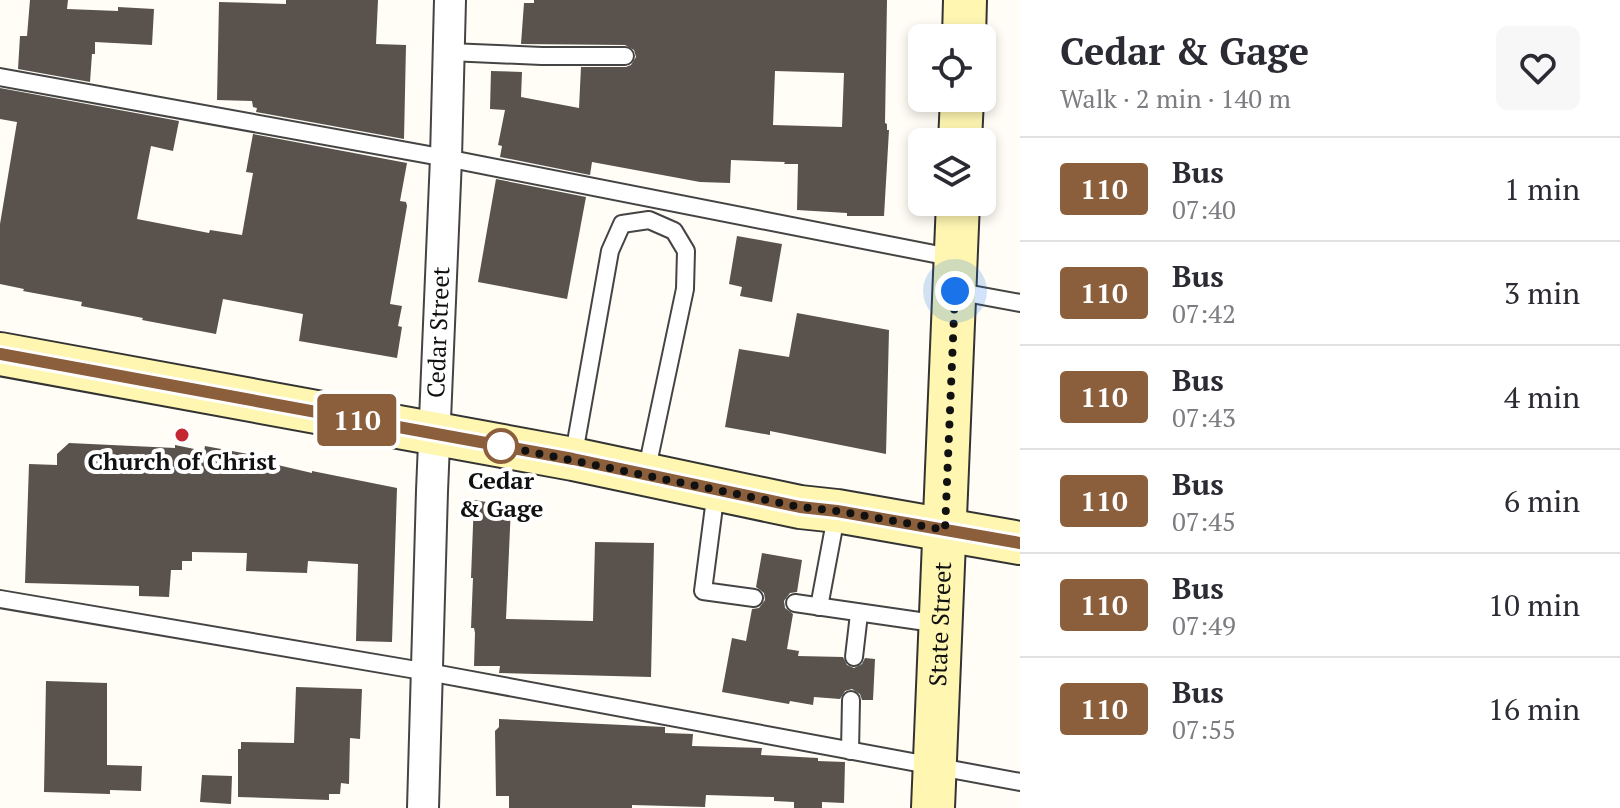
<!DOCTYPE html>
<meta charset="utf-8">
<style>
:root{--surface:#fff;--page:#f7f7f7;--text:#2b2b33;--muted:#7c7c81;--line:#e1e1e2}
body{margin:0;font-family:"PT Serif",serif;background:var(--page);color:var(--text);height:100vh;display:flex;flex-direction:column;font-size:30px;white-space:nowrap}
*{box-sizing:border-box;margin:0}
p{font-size:26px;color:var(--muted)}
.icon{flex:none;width:44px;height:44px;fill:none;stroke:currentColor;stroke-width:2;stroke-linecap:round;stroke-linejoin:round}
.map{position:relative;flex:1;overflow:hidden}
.side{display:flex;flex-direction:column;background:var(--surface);width:600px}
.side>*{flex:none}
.badge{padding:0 16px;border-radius:6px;font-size:28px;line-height:52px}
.tools{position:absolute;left:908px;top:24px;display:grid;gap:16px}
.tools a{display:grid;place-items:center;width:88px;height:88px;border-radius:12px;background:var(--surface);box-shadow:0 4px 12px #0003;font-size:40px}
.you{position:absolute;width:40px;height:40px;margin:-20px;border:6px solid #fff;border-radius:50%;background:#1a73e8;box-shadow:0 0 0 12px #1a73e833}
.map>.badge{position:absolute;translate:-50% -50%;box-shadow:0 0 0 4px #fff}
.round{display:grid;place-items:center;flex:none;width:84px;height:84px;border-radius:12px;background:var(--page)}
.overview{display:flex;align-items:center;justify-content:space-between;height:136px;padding:0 40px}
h1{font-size:38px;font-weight:700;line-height:60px}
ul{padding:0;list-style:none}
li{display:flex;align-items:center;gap:24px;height:104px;padding:0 40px;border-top:2px solid var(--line)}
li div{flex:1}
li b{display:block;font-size:30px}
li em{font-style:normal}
li .badge{min-width:88px;font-weight:700;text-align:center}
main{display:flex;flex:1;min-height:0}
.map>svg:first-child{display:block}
.building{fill:#5a524d;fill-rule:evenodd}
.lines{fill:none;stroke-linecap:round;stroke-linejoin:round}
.service-casing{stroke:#444;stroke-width:20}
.minor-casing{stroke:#444;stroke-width:34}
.secondary-casing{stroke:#333;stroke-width:46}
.service{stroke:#fff;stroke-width:16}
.minor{stroke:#fff;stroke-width:30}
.secondary{stroke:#fef6b1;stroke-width:42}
.line-casing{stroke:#fff;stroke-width:18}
.line{stroke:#8b5e3c;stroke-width:12}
.walk{stroke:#111;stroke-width:8;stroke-dasharray:0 14.4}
.poi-dot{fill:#c3272f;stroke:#fff;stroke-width:3}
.stop-dot{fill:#fff;stroke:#8b5e3c;stroke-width:4}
.labels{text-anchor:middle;stroke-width:8;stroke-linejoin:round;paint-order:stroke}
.street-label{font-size:24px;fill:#111;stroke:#fff}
.poi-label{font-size:24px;font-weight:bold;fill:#111;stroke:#fff}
.stop-label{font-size:24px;font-weight:bold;fill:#111;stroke:#fff}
</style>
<main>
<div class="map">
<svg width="1020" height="808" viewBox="0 0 1020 808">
<rect width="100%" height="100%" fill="#fffdf5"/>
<g class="building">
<polygon points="30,0 68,0 67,9 118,11 118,7 154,9 152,45 95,42 95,54 92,54 90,82 18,69 20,36 27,36"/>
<polygon points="286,0 378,0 376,44 406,45 404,139 256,112 257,108 253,107 252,101 217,100 219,2 286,4"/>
<path d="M534 0H887L885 123 887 124V130H889L884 216H847V213L797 210 798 164H784L785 162 731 160 730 183 700 182 592 162 590 175 500 157 502 146 498 145 505 110 490 109 491 71 522 72 521 97 579 108 581 67H626L631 65 636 57 634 50 625 45 521 44 524 3H534ZM775 71 844 73 842 127 773 125Z"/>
<polygon points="0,88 179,121 173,151 151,146 137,219 209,233 210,230 242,235 253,173 246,172 253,134 407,163 400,201 406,202 407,206 390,304 402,306 398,326 402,327 397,358 299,341 303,314 223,299 216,334 142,320 143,318 81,306 82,302 23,291 24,289 0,284 0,224 17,122 0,119"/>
<polygon points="496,179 586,197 567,299 478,282"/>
<polygon points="737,236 782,244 772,302 740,296 742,287 729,284"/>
<polygon points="797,313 889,330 886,454 770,431 770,435 725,427 739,349 789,357"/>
<polygon points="69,443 175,448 175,445 204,451 205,446 248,454 248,458 312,473 312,471 397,488 392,642 356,641 358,564 308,561 307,573 246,571 247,553 192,552 192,561 182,561 182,570 171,570 169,597 139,596 139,586 25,583 29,464 57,465 57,454"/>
<polygon points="474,500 511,506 506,619 593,621 595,542 654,543 651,677 499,673 500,666 474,666 475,633 474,628 471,628 473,578 471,578"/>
<polygon points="762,553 802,560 797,592 790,593 784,601 785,608 793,614 787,649 799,651 798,656 843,657 847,665 854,668 862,664 865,658 875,659 873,700 862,700 860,694 852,689 845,691 840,699 814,697 813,705 790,701 789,704 722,692 732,638 746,641 752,609 759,608 765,600 764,593 756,587"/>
<polygon points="46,681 107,683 107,765 142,766 141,791 110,790 110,794 44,792"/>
<polygon points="296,687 362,689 360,739 350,738 349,784 341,783 340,794 329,794 329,800 238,797 238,749 241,749 241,742 294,743"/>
<polygon points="499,719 665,727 665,733 693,734 692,746 762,748 761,755 818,758 818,761 845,762 844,803 822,802 822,808 794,808 794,802 774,801 774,797 706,795 705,807 632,805 632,808 509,808 509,796 496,796 495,731 499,727"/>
<polygon points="202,775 232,776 231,804 200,802"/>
</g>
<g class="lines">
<defs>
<g id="service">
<polyline points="449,52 542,56 625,56"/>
<polyline points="0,77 446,158 955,258"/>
<polyline points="955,291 1020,303"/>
<polyline points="573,459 610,251 622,224 649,220 674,231 686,251 685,289 646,473"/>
<polyline points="716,491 703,591 754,598"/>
<polyline points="0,599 428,672 1020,782"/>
<polyline points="795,603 940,624"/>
<polyline points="819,607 837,511"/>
<polyline points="854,657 859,614"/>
<polyline points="850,751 851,700"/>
</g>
<g id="minor">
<path id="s1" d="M423 808 432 491 446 158 450 0"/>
</g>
<g id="secondary">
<polyline points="964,38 965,0"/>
<polyline points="960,142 962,98"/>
<polyline points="0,354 573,459 800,507 837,511 1020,543"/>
<path id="s2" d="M933 808 958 202"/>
</g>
</defs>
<use href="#service" class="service-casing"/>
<use href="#minor" class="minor-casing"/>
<use href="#secondary" class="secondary-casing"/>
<use href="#service" class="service"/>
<use href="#minor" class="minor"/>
<use href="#secondary" class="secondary"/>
</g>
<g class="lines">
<defs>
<polyline id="line" points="0,354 573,459 800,507 837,511 1020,543"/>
</defs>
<use href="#line" class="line-casing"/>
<use href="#line" class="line"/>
<polyline class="walk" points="501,446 492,444 800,507 837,511 945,530 955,291"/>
</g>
<circle class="poi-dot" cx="182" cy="435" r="8"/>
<circle class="stop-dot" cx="501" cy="446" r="16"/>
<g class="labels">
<g class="street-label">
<text dy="8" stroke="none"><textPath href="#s1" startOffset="476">Cedar Street</textPath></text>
<text dy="8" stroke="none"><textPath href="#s2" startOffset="184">State Street</textPath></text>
</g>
<g class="poi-label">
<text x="182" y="470">Church of Christ</text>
</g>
<g class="stop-label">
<text x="501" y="489">Cedar<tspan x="501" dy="28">&amp; Gage</tspan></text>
</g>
</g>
</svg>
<div class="tools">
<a><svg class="icon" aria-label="locate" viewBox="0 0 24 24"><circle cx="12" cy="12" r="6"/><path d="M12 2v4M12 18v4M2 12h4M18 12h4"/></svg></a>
<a><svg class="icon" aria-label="layers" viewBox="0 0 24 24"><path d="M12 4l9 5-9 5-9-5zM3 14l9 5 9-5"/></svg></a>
</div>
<div class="you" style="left:955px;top:291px"></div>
<b class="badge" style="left:357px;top:420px;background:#8b5e3c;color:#fff">110</b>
</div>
<section class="side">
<div class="overview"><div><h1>Cedar &amp; Gage</h1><p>Walk · 2 min · 140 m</p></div><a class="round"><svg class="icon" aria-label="heart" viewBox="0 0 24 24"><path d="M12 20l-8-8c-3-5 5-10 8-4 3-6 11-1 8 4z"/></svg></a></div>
<ul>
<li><span class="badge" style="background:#8b5e3c;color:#fff">110</span><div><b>Bus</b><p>07:40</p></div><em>1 min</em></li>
<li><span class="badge" style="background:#8b5e3c;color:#fff">110</span><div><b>Bus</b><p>07:42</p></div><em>3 min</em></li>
<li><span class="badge" style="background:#8b5e3c;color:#fff">110</span><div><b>Bus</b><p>07:43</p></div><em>4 min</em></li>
<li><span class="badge" style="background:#8b5e3c;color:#fff">110</span><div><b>Bus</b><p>07:45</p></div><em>6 min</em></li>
<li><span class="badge" style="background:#8b5e3c;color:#fff">110</span><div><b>Bus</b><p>07:49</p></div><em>10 min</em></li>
<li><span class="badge" style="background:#8b5e3c;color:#fff">110</span><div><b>Bus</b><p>07:55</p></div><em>16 min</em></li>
</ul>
</section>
</main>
